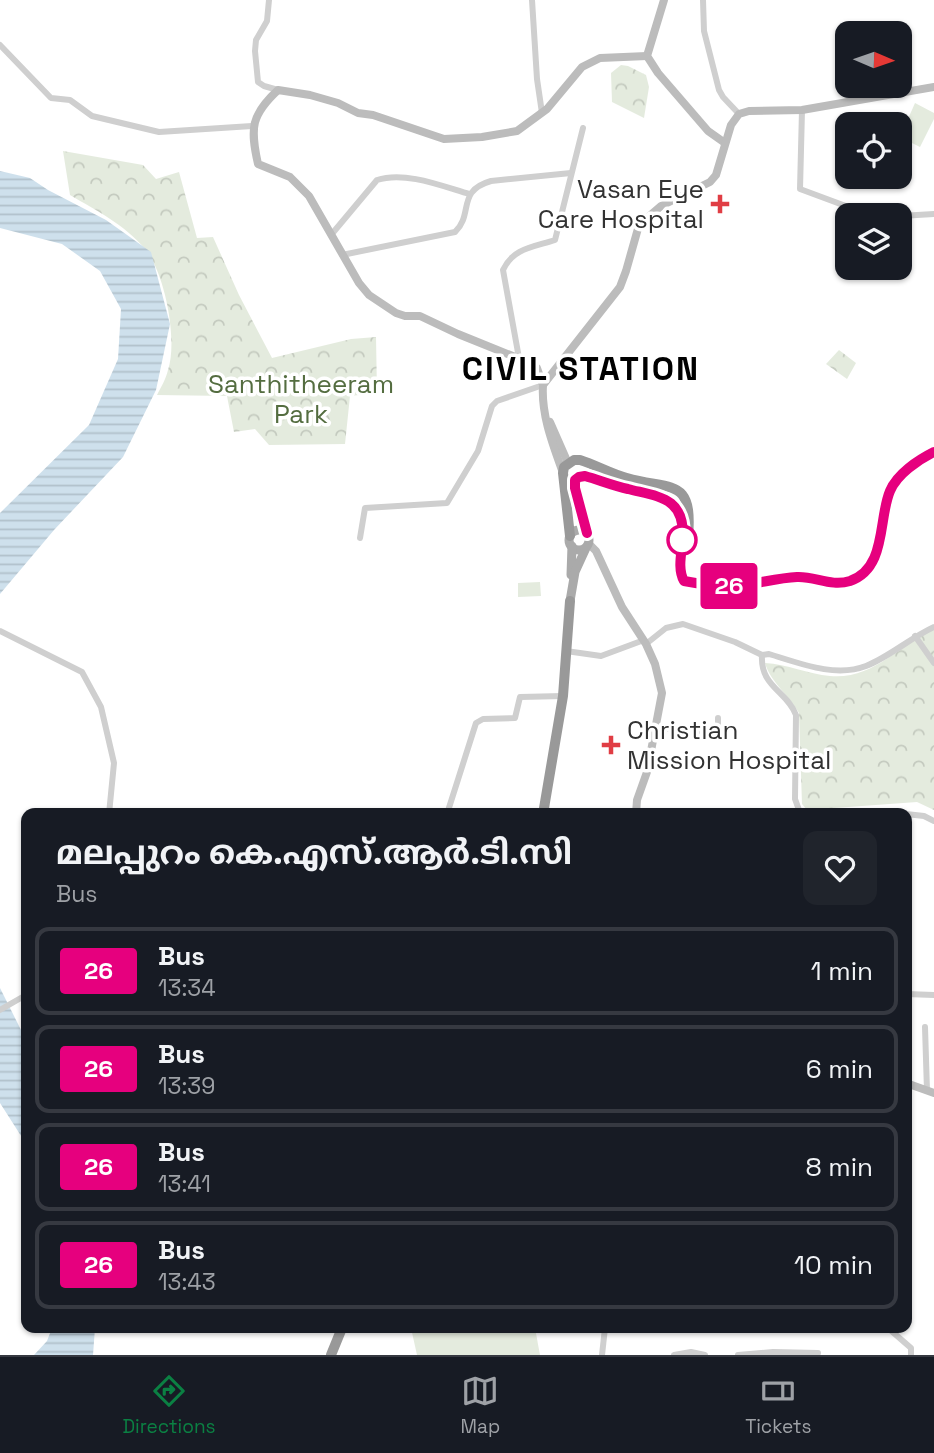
<!DOCTYPE html>
<meta charset="utf-8">
<style>
:root{--surface:#171b24;--page:#20242c;--text:#f1f3f6;--muted:#9ea1a6;--line:#363941;--accent:#0b8043}
body{margin:0;font-family:"Space Grotesk","Noto Sans Malayalam",sans-serif;background:var(--page);color:var(--text);height:100vh;display:flex;flex-direction:column;font-size:26px;white-space:nowrap}
*{box-sizing:border-box;margin:0}
p{font-size:23px;color:var(--muted)}
.icon{flex:none;width:38px;height:38px;fill:none;stroke:currentColor;stroke-width:2;stroke-linecap:round;stroke-linejoin:round}
.map{position:relative;flex:1;overflow:hidden}
.side{position:absolute;left:21px;top:808px;width:891px;height:525px;display:flex;flex-direction:column;background:var(--surface);border-radius:14px;box-shadow:0 2px 5px #0004}
.side>*{flex:none}
.badge{padding:0 14px;border-radius:5px;font-size:24px;line-height:46px}
.needle{width:46px;rotate:92deg}
.controls{position:absolute;left:835px;top:21px;display:grid;gap:14px}
.controls a{display:grid;place-items:center;width:77px;height:77px;border-radius:14px;background:var(--surface);box-shadow:0 2px 5px #0004;font-size:35px}
.map>.badge{position:absolute;translate:-50% -50%;box-shadow:0 0 0 4px #fff}
.round{display:grid;place-items:center;flex:none;width:74px;height:74px;border-radius:14px;background:var(--page)}
.summary{display:flex;align-items:center;justify-content:space-between;height:119px;padding:0 35px}
h1{font-size:33px;font-weight:700;line-height:52px}
ul{padding:0;list-style:none}
li{display:flex;align-items:center;gap:21px;height:88px;margin:0 14px 10px;padding:0 21px;border:4px solid var(--line);border-radius:14px}
li div{flex:1}
li b{display:block;font-size:26px}
li em{font-style:normal}
li .badge{min-width:77px;font-weight:700;text-align:center}
.tabs{display:flex;justify-content:space-around;align-items:center;height:98px;border-top:2px solid var(--line);background:var(--surface);font-size:19px;color:var(--muted)}
.tabs a{display:grid;justify-items:center;gap:4px}
.tabs .selected{color:var(--accent)}
.map>svg:first-child{display:block}
.park{fill:url(#park-crowns)}
.pitch{fill:#e4ebde}
.water{fill:url(#water-rules)}
.lines{fill:none;stroke-linecap:round;stroke-linejoin:round}
.street{stroke:#cfcfcf;stroke-width:6}
.secondary{stroke:#bcbcbc;stroke-width:8}
.primary{stroke:#aaa;stroke-width:9}
.highway{stroke:#999;stroke-width:10}
.line-casing{stroke:#fff;stroke-width:16}
.line{stroke:#e6007e;stroke-width:10}
.poi-dot{fill:#e03d44;stroke:#fff;stroke-width:2.5}
.stop-dot{fill:#fff;stroke:#e6007e;stroke-width:3.5}
.labels{text-anchor:middle;stroke-width:7;stroke-linejoin:round;paint-order:stroke}
.poi-label{font-size:26px;fill:#323232;stroke:#fff;text-anchor:end}
.park-label{font-size:26px;fill:#546d40;stroke:#fff}
.district-label{font-size:33px;font-weight:bold;letter-spacing:2px;fill:#000;stroke:#fff}
</style>
<div class="map">
<svg width="934" height="1355" viewBox="0 0 934 1355">
<defs>
<pattern id="park-crowns" width="20" height="18" patternUnits="userSpaceOnUse" patternTransform="scale(1.75)"><rect width="20" height="18" fill="#e4ebde"/><path d="M2 6a3 3 0 1 1 6 0M12 15a3 3 0 1 1 6 0" fill="none" stroke="#c4cabf"/></pattern>
<pattern id="water-rules" width="6" height="5" patternUnits="userSpaceOnUse" patternTransform="scale(1.75)"><rect width="6" height="5" fill="#cee0ec"/><path d="M0 2.5h6" fill="none" stroke="#b1c1cb"/></pattern>
</defs>
<rect width="100%" height="100%" fill="#fff"/>
<g class="park">
<polygon points="621,65 628,66 646,75 649,87 644,118 612,102 611,73"/>
<path d="M63 151 143 165 156 179 179 172 197 238 213 237 239 295 272 358 351 339 376 337 377 393 350 396 345 444 269 445 255 429 234 432 227 396 157 395C161 387 166 379 168 370 178 340 165 273 145 249 125 225 97 211 70 195Z"/>
<polygon points="839,350 856,363 847,379 826,364"/>
<path d="M934 629V810L917 802 807 810 802 804 799 713C789 695 771 683 765 663 787 664 808 674 830 676 873 680 899 645 934 629Z"/>
</g>
<g class="pitch">
<polygon points="915,103 934,113 934,119 920,147 900,137"/>
<polygon points="540,582 541,596 518,597 518,583"/>
<polygon points="411,1328 535,1328 540,1355 417,1355"/>
</g>
<g class="water">
<polygon points="0,171 30,178 48,190 106,220 151,252 170,324 156,390 123,457 54,530 0,594 0,513 89,425 118,359 121,309 100,271 62,244 0,228"/>
<polygon points="0,988 26,1040 26,1149 23,1139 0,1103"/>
<polygon points="52,1328 95,1328 93,1355 34,1355 47,1341"/>
</g>
<g class="lines">
<g class="street">
<polyline points="269,0 267,21 256,40 255,51 258,82 264,86 278,90"/>
<polyline points="532,0 537,79 542,113"/>
<polyline points="703,0 704,31 719,90 723,97 739,114"/>
<polyline points="0,45 51,98 70,100 92,116 159,132 252,126"/>
<polyline points="802,110 800,189 870,215"/>
<polyline points="900,216 934,214"/>
<path d="M331 235 377 180C405 171 442 186 469 194"/>
<path d="M342 255 455 232C474 214 456 191 491 181L571 173"/>
<path d="M519 358 503 270C513 248 534 247 555 240L583 128"/>
<polyline points="360,538 365,508 447,503 478,451 492,406 497,401 543,385"/>
<polyline points="0,631 82,672 101,707 114,763 109,814"/>
<polyline points="915,636 934,663"/>
<path d="M646 644 666 628 683 624 735 642 762 655 769 654C799 663 835 678 866 666 889 657 910 638 934 627"/>
<polyline points="566,651 601,656 644,640"/>
<path d="M762 655C760 687 787 691 796 715L795 799 799 810 803 814"/>
<polyline points="656,726 668,729 718,734 718,718"/>
<polyline points="447,814 476,723 483,719 515,718 520,697 563,696"/>
<polyline points="906,814 924,816 934,821"/>
<polyline points="906,994 934,995"/>
<polyline points="0,1010 26,995"/>
<polyline points="925,1027 927,1091"/>
<polyline points="888,1328 911,1348 911,1355"/>
<polyline points="602,1355 605,1328"/>
<polyline points="674,1355 691,1352 705,1355"/>
<polyline points="738,1355 773,1352 818,1353"/>
</g>
<g class="secondary">
<polyline points="664,0 647,56 658,73 708,131 725,143"/>
<path d="M543 385 537 368 530 363 458 334 420 316H405L396 313 369 295 359 283 309 196 290 177 258 164C250 128 251 115 278 90L310 95 338 103 358 113 373 115 444 139 482 137 517 131 547 109 582 67 600 58 647 56"/>
<polyline points="550,422 568,463"/>
<path d="M563 473C553 445 541 415 543 385L620 287 626 271 639 225 661 206 710 182 716 175 731 125 739 114 749 111 802 110 934 87"/>
<polyline points="589,544 596,551 622,607 646,644 655,664 662,693 647,772 637,800 636,814"/>
<polyline points="906,1083 934,1093"/>
</g>
<g class="primary">
<circle cx="579" cy="540" r="10"/>
<polyline points="571,575 572,546"/>
<polyline points="570,601 575,572 586,548"/>
</g>
<g class="highway">
<path d="M587 533 574 487 575 480 579 476H585C600 480 614 486 628 489 659 497 684 497 683 537 682 552 677 568 684 581 700 584 716 587 732 586 754 584 775 578 797 577 815 576 831 587 850 581 887 568 878 519 890 491 897 474 918 460 934 452"/>
<path d="M570 536 563 473 564 467 574 460H580C596 465 611 474 627 478 673 491 693 477 688 538"/>
<polyline points="543,814 563,696 570,601"/>
<polyline points="331,1355 342,1328"/>
</g>
</g>
<g class="lines">
<defs>
<path id="line" d="M587 533 575 488V480L579 477 585 476C599 480 614 486 628 489 659 497 684 497 683 537 682 552 677 568 684 581 700 584 716 587 732 586 754 585 775 578 797 577 815 576 831 587 850 581 887 568 878 519 890 491 897 474 918 460 934 452"/>
</defs>
<use href="#line" class="line-casing"/>
<use href="#line" class="line"/>
</g>
<g class="poi-dot">
<path d="M716.5 193.5h7v7h7v7h-7v7h-7v-7h-7v-7h7z"/>
<path d="M607.5 734.5h7v7h7v7h-7v7h-7v-7h-7v-7h7z"/>
</g>
<circle class="stop-dot" cx="682" cy="540" r="14"/>
<g class="labels">
<g class="poi-label">
<text x="704" y="198">Vasan Eye<tspan x="704" dy="30">Care Hospital</tspan></text>
<text x="627" y="739" text-anchor="start">Christian<tspan x="627" dy="30">Mission Hospital</tspan></text>
</g>
<g class="park-label">
<text x="301" y="393">Santhitheeram<tspan x="301" dy="30">Park</tspan></text>
</g>
<g class="district-label">
<text x="581" y="380">CIVIL STATION</text>
</g>
</g>
</svg>
<div class="controls">
<a><svg class="needle" viewBox="-14 -14 28 28"><path d="M0-13l5 13h-10z" fill="#e53935"/><path d="M0 13l5-13h-10z" fill="#9ea1a6"/></svg></a>
<a><svg class="icon" aria-label="locate" viewBox="0 0 24 24"><circle cx="12" cy="12" r="6"/><path d="M12 2v4M12 18v4M2 12h4M18 12h4"/></svg></a>
<a><svg class="icon" aria-label="layers" viewBox="0 0 24 24"><path d="M12 4l9 5-9 5-9-5zM3 14l9 5 9-5"/></svg></a>
</div>
<b class="badge" style="left:729px;top:586px;background:#e6007e;color:#fff">26</b>
<section class="side">
<div class="summary"><div><h1>മലപ്പുറം കെ.എസ്.ആർ.ടി.സി</h1><p>Bus</p></div><a class="round"><svg class="icon" aria-label="heart" viewBox="0 0 24 24"><path d="M12 20l-8-8c-3-5 5-10 8-4 3-6 11-1 8 4z"/></svg></a></div>
<ul>
<li><span class="badge" style="background:#e6007e;color:#fff">26</span><div><b>Bus</b><p>13:34</p></div><em>1 min</em></li>
<li><span class="badge" style="background:#e6007e;color:#fff">26</span><div><b>Bus</b><p>13:39</p></div><em>6 min</em></li>
<li><span class="badge" style="background:#e6007e;color:#fff">26</span><div><b>Bus</b><p>13:41</p></div><em>8 min</em></li>
<li><span class="badge" style="background:#e6007e;color:#fff">26</span><div><b>Bus</b><p>13:43</p></div><em>10 min</em></li>
</ul>
</section>
</div>
<nav class="tabs">
<a class="selected"><svg class="icon" aria-label="directions" viewBox="0 0 24 24"><path d="M12 3l9 9-9 9-9-9zM9 14v-3h6M13 9l2 2-2 2"/></svg>Directions</a>
<a><svg class="icon" aria-label="map" viewBox="0 0 24 24"><path d="M3 6l6-2 6 2 6-2v14l-6 2-6-2-6 2zM9 4v14M15 6v14"/></svg>Map</a>
<a><svg class="icon" aria-label="tickets" viewBox="0 0 24 24"><path d="M3 7h18v10H3zM15 7v10"/></svg>Tickets</a>
</nav>
